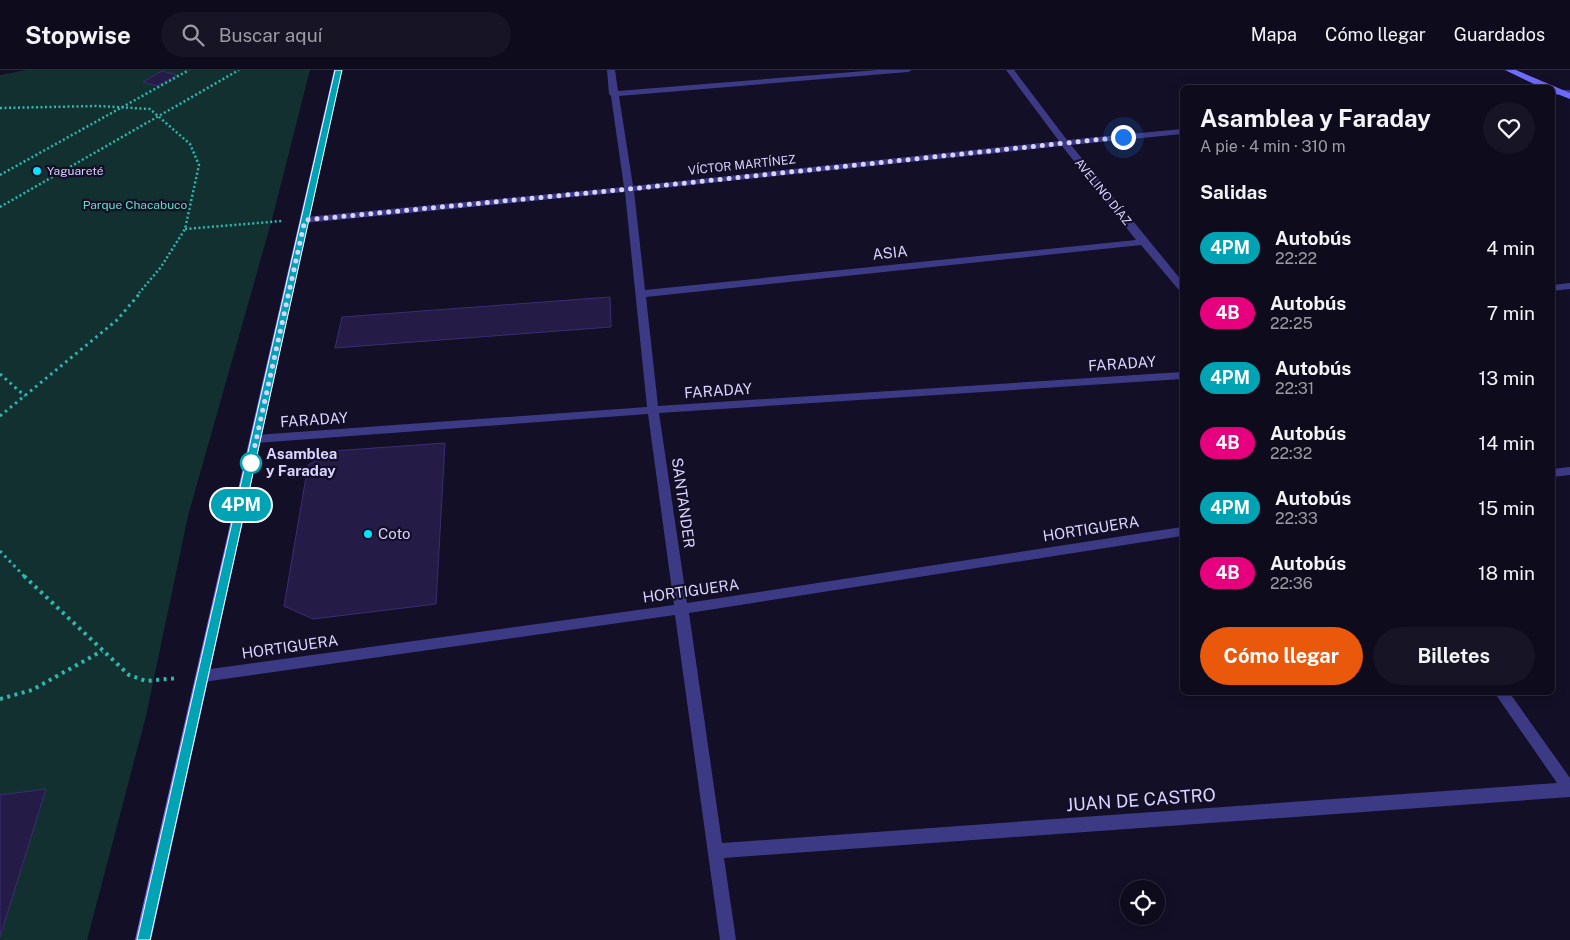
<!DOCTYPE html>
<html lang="es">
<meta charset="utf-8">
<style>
:root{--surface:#0e0b1c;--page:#171425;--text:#f1f3f6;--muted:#9b9ba3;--line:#2e2b3b;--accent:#ea580c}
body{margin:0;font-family:"Public Sans",sans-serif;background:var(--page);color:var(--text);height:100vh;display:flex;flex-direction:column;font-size:19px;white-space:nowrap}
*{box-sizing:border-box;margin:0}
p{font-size:16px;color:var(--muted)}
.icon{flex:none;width:28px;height:28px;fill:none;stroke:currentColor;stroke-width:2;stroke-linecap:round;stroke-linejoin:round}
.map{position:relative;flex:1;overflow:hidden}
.details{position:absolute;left:1180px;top:15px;width:375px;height:610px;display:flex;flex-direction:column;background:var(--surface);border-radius:8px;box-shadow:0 2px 12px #0003,0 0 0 1px var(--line)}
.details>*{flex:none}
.badge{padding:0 10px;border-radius:16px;font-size:18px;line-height:32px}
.controls{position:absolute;left:1120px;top:810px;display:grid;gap:10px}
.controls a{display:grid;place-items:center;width:45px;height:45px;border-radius:50%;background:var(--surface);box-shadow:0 2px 12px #0003,0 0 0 1px var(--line);font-size:25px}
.you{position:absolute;width:25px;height:25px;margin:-12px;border:4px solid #fff;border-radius:50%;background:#1a73e8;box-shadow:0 0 0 8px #1a73e833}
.map>.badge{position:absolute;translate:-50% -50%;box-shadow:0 0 0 2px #fff}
h2{padding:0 20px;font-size:19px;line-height:45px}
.round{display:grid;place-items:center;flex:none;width:52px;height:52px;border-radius:26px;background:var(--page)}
.summary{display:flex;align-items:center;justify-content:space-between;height:85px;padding:0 20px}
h1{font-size:24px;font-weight:700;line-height:38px}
.action{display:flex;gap:10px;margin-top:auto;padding:10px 20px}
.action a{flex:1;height:58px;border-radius:30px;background:var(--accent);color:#fff;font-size:20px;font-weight:700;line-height:58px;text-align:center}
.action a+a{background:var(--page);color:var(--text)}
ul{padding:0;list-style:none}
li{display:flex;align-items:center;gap:15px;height:65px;padding:0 20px}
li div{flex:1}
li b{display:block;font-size:19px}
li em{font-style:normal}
li .badge{min-width:55px;font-weight:700;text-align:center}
header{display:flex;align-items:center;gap:30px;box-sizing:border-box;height:70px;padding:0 25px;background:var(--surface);border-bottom:1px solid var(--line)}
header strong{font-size:24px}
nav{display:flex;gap:28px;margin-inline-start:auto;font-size:18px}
.search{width:350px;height:45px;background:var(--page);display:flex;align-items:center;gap:12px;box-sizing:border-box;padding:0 18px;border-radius:28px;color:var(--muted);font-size:19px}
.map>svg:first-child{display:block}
.green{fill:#12302f}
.building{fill:#241b47;stroke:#3b2d73}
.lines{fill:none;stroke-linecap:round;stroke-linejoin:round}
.path-far2{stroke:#2fb8b0;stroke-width:2.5;stroke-dasharray:2 2.5;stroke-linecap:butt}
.path-far1{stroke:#2fb8b0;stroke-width:3;stroke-dasharray:2.5 4;stroke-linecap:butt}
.path{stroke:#2fb8b0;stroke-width:4;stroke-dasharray:3 4.5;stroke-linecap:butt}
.street{fill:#3d3a85;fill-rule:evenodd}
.secondary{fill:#6f6bff;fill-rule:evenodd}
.line{fill:#00a3b4;stroke:#fff}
.walk{stroke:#d9d4ff;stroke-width:5;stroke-dasharray:0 9}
.poi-dot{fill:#00e5ff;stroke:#130f26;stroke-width:2}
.stop-dot{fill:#fff;stroke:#00a3b4;stroke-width:2.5}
.labels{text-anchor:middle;stroke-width:4.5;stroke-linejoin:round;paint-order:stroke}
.far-street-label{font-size:12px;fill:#d9d4ff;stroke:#130f26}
.far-poi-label{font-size:12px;fill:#d9d4ff;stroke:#130f26;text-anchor:start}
.far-park-label{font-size:12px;fill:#5fe0c0;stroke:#130f26}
.street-label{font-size:15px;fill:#d9d4ff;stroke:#130f26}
.stop-label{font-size:15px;font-weight:bold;fill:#d9d4ff;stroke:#130f26;text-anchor:start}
.poi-label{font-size:15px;fill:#d9d4ff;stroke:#130f26;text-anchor:start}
.near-street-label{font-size:18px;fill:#d9d4ff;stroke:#130f26}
</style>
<header>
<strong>Stopwise</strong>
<div class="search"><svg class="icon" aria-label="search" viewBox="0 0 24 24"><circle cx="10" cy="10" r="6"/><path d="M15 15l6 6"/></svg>Buscar aquí</div>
<nav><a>Mapa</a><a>Cómo llegar</a><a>Guardados</a></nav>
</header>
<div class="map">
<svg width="1570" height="870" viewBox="0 0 1570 870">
<rect width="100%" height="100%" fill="#130f26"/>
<polygon class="green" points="26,0 310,0 271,153 188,446 146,646 87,870 0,870 0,5"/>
<g class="building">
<polygon points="162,1 177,5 157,16 143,12"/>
<polygon points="610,227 611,257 335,278 342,247"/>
<polygon points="445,373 436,534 313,549 284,536 308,395 333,381"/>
<polygon points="46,719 0,867 0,725"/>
</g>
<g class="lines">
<g class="path-far2">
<polyline points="0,38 98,36 150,39 190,74 199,95 185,159 161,197 139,223"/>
<polyline points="0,105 189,0"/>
<polyline points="0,137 239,0"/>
<polyline points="185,159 282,151"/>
</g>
<g class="path-far1">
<polyline points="0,304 25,326"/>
<polyline points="0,346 117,250 141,222"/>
<polyline points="0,481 25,507"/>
</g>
<g class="path">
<polyline points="24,506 129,605 146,611 178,608"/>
<polyline points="0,629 32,620 102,581"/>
</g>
<g class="street">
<path d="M607 0H615L618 21 878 0H912L908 2 619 26 633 116 1059 71 1006 0H1014L1067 70 1182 59V64L1071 75 1182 211V220L1178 219 1141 175 646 227 658 336 1182 302V309L659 343 687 533 1182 457V466L689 543 722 773 1557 713 1494 622H1509L1570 708V727L724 788 736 870H720L675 545 203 612 198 610 196 606 198 602 203 600 674 535 648 344 256 373 250 369 256 365 647 337 625 122 305 153 300 150 305 147 624 117 611 26 609 24ZM1062 76 1136 170 645 220 634 121Z"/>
<polygon points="1552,20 1570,20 1570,24 1552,25"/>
<polygon points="1570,213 1570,219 1552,221 1552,215"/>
<polygon points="1570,397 1570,405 1552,407 1552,399"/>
</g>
<g class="secondary">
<polygon points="334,0 342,0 151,870 135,870"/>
<polygon points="1505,0 1516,0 1570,23 1570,29 1552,22 1552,18 1542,18"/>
</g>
</g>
<polygon class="line" points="335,0 342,0 150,870 137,870"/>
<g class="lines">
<polyline class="walk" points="251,393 305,150 629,119 1123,67"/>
</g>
<g class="poi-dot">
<circle cx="37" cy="101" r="5"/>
<circle cx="368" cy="464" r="5"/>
</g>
<circle class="stop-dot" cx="251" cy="393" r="10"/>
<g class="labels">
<g class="far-street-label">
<text transform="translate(742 95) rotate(-6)" y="4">VÍCTOR MARTÍNEZ</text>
<text transform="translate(1103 122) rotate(51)" y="4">AVELINO DÍAZ</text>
</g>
<g class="far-poi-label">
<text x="47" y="105">Yaguareté</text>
</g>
<g class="far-park-label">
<text x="135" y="139">Parque Chacabuco</text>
</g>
<g class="street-label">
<text transform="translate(890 183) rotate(-6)" y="5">ASIA</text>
<text transform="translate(1122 294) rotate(-4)" y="5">FARADAY</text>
<text transform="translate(718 321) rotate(-4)" y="5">FARADAY</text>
<text transform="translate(314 350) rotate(-4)" y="5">FARADAY</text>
<text transform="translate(683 433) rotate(82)" y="5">SANTANDER</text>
<text transform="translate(1091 459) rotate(-9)" y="5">HORTIGUERA</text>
<text transform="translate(691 521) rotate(-8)" y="5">HORTIGUERA</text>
<text transform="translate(290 577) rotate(-8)" y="5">HORTIGUERA</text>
</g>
<g class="stop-label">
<text x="266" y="389">Asamblea<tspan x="266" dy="17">y Faraday</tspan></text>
</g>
<g class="poi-label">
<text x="378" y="469">Coto</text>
</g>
<g class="near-street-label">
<text transform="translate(1141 730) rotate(-4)" y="6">JUAN DE CASTRO</text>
</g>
</g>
</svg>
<div class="controls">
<a><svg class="icon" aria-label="locate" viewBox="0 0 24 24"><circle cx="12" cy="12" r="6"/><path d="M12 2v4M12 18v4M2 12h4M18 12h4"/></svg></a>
</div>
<div class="you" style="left:1123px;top:67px"></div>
<b class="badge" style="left:241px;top:435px;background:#00a3b4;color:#fff">4PM</b>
<section class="details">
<div class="summary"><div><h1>Asamblea y Faraday</h1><p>A pie · 4 min · 310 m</p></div><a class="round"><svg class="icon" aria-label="heart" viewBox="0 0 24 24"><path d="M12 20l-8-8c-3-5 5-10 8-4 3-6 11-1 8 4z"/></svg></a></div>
<h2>Salidas</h2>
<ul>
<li><span class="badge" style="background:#00a3b4;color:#fff">4PM</span><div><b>Autobús</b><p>22:22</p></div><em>4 min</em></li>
<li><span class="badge" style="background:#e6007e;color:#fff">4B</span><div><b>Autobús</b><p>22:25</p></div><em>7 min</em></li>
<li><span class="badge" style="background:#00a3b4;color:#fff">4PM</span><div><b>Autobús</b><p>22:31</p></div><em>13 min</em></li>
<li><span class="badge" style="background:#e6007e;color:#fff">4B</span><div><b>Autobús</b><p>22:32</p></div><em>14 min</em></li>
<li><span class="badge" style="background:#00a3b4;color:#fff">4PM</span><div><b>Autobús</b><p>22:33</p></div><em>15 min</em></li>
<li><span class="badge" style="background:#e6007e;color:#fff">4B</span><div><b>Autobús</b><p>22:36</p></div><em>18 min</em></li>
</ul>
<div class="action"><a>Cómo llegar</a><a>Billetes</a></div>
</section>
</div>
